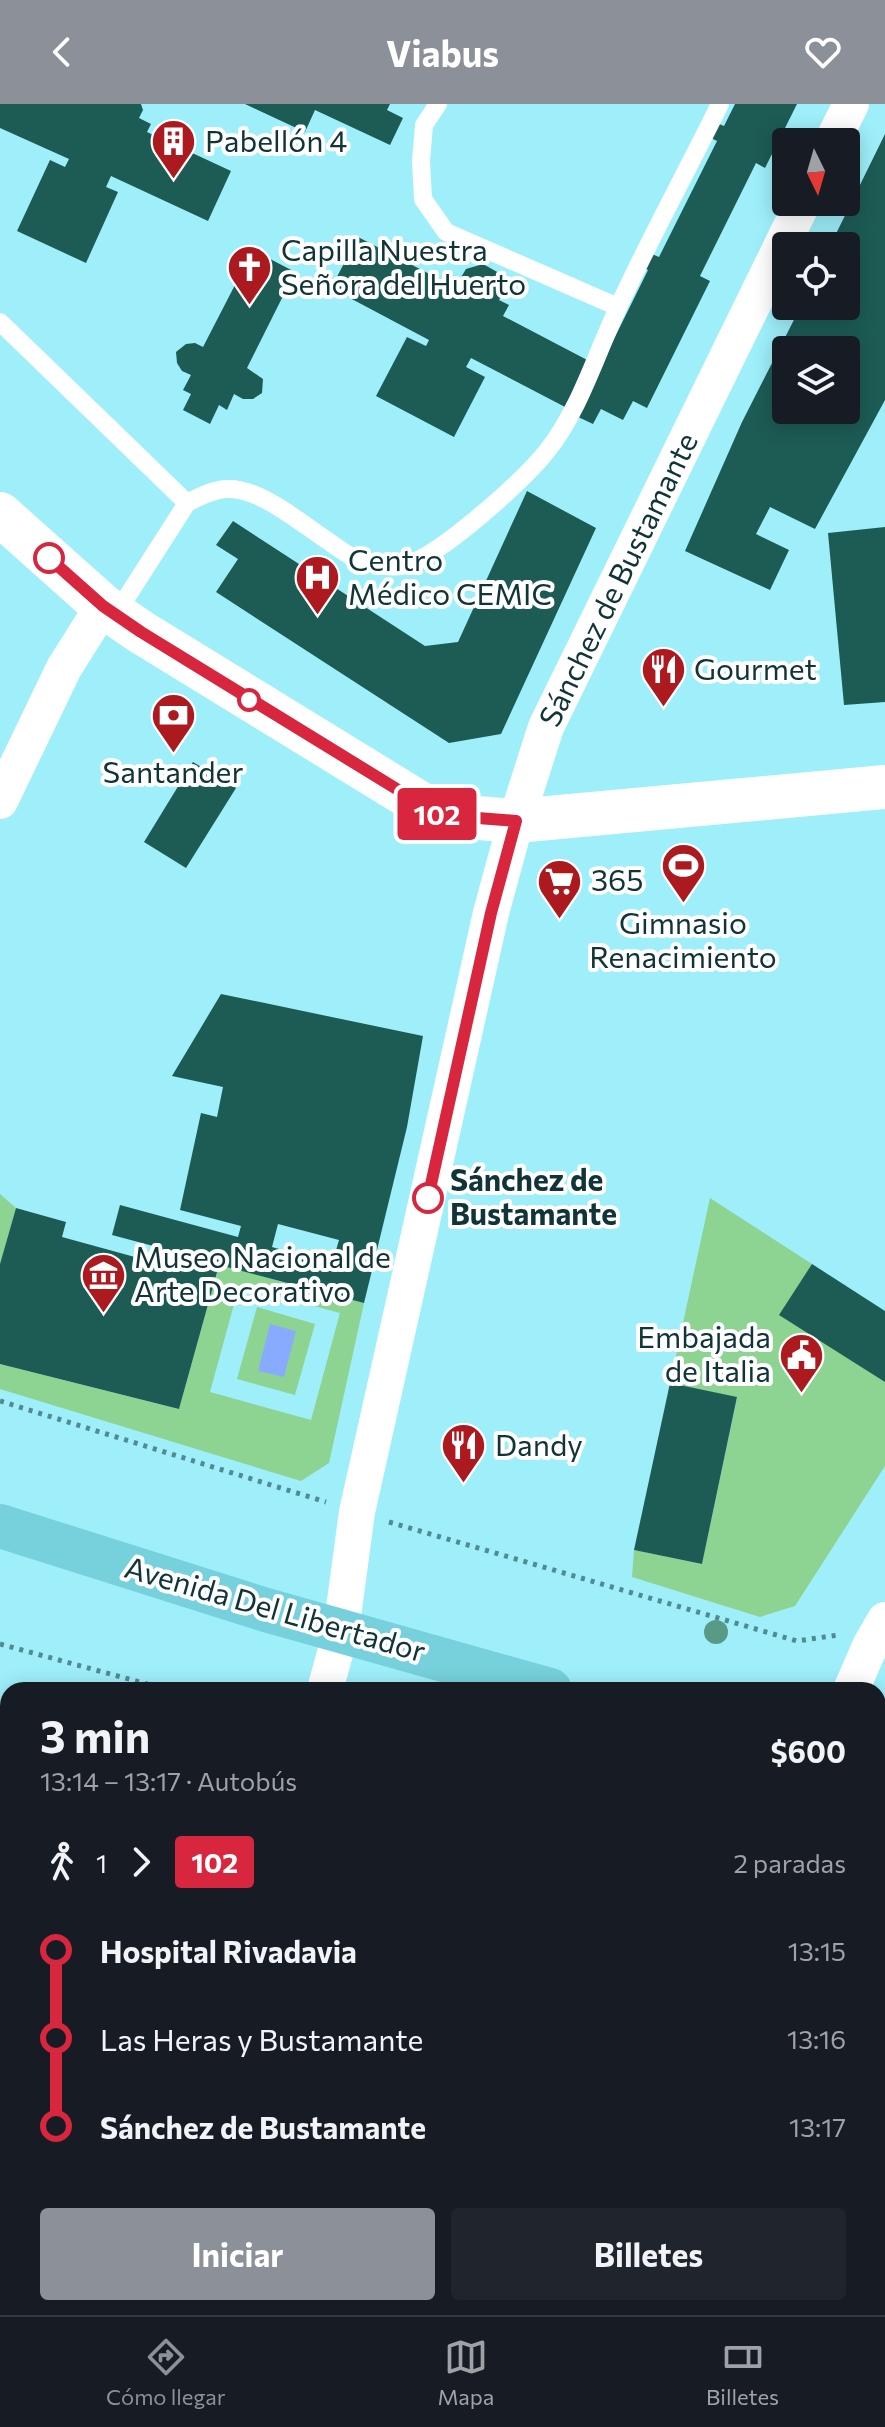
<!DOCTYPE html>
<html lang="es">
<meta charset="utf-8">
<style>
:root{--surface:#171b24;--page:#20242c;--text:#f1f3f6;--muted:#9ea1a6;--line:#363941;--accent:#8c9099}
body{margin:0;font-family:Commissioner,sans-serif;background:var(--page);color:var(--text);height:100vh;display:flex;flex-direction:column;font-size:30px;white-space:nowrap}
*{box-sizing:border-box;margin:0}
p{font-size:26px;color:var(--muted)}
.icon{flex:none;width:44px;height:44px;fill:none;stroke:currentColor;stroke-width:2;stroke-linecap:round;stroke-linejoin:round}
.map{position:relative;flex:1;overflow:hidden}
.panel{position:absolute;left:0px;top:1578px;width:886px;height:634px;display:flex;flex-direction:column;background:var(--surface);border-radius:24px 24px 0 0;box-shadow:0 4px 20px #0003}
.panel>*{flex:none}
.badge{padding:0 16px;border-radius:6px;font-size:28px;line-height:52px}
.needle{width:52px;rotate:175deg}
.buttons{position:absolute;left:772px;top:24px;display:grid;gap:16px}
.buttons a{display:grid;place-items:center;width:88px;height:88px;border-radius:8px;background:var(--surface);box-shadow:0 4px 20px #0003;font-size:40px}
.map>.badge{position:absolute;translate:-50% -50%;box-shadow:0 0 0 4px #fff}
.legs{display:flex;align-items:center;gap:12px;height:88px;padding:0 40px;font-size:26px}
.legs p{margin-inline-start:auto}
.overview{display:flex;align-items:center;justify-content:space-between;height:136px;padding:0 40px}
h1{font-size:44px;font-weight:700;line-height:60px}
.button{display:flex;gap:16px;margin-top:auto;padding:16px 40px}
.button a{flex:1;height:92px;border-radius:8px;background:var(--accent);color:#fff;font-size:32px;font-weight:700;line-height:92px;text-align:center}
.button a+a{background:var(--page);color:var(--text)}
ul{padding:0 40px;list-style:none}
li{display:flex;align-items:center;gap:28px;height:88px;font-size:30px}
li i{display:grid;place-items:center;width:12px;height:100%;margin:0 10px;background:currentColor}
li i::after{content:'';width:20px;height:20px;margin:-10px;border:6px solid;border-radius:50%;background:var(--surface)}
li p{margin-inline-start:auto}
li:first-child i{background:linear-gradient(#0000 50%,currentColor 0)}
li:last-child i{background:linear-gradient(currentColor 50%,#0000 0)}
header{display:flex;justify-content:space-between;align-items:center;height:104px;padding:0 40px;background:var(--accent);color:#fff;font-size:36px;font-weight:700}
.dock{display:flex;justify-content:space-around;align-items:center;height:112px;border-top:2px solid var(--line);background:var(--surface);font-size:22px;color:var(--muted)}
.dock a{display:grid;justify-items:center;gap:4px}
.dock .current{color:var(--accent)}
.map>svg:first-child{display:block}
.green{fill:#8dd392;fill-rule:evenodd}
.water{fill:#89abff}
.building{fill:#1c5c55;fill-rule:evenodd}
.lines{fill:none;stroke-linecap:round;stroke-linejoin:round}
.path{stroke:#528a91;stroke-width:5;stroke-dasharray:4 6;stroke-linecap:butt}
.service{stroke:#fff;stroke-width:18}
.minor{stroke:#fff;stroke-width:36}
.secondary{stroke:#fff;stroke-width:44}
.primary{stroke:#76d1dc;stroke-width:44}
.tree{fill:#589a86}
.line-1-casing{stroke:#fff;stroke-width:18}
.line-1{stroke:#d7263d;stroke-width:12}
.stop-1-dot{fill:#fff;stroke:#d7263d;stroke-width:4}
.labels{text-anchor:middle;stroke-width:8;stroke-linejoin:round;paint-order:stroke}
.poi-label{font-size:30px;fill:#113438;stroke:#fff;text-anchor:start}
.street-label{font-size:30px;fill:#113438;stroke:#fff}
.stop-label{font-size:30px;font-weight:bold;fill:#113438;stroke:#fff;text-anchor:start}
</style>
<header><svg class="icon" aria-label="back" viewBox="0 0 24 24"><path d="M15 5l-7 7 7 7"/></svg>Viabus<svg class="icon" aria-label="heart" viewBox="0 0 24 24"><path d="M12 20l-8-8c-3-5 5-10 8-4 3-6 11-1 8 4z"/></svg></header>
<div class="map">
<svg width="885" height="2211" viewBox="0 0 885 2211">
<rect width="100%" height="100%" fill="#9eeffa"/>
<g class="green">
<polygon points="0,1090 16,1104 0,1160"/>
<polygon points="710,1094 812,1160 885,1278 885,1362 795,1502 760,1513 632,1473 634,1446 702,1460 737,1294 670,1279"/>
<path d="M219 1161 364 1199 329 1359 301 1377 0 1285V1260L179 1305ZM239 1182 340 1209 311 1316 210 1288Z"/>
<polygon points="257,1203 315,1220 295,1291 237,1275"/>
<polygon points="0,1643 8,1645 8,2163 0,2171"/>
<polygon points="878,1765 885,1767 885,1931 878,1929"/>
<polygon points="304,2204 408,2204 453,2211 300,2211"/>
</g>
<polygon class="water" points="270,1220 296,1227 284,1273 258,1267"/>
<g class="building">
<polygon points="0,0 141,0 143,6 139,14 151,20 147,28 231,67 208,117 111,72 106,83 118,88 86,159 17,127 50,56 65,63 69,55 0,24"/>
<polygon points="245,0 390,0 387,6 403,14 390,41 315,6 305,28"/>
<polygon points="735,0 797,0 765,64 756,59 700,172 710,177 647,304 633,297 623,316 601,305 593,320 576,312 648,166 640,162 647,148 659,153 717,37 705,31 712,17 724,22"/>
<path d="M885 30V296L815 425 770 403 756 430 789 446 770 486 685 447 742 318 801 202H846V142H830ZM786 246H846V306H786Z"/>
<polygon points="358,133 443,177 448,169 460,175 466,165 483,160 499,169 505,186 499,196 509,201 503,212 591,258 567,304 471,254 466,263 485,273 454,333 376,292 407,233 426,242 429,236 331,184"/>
<polygon points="253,146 295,168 247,264 263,275 262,289 253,295 243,295 234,290 227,306 219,301 210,320 183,306 191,290 183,286 191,271 182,267 177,259 176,248 186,240 195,239 203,243"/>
<polygon points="527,387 596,424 501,630 449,639 216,488 238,455 216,441 233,417 425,542 458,538"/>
<polygon points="885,423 885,598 844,601 828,429"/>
<polygon points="193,658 236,684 186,764 144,738"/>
<path d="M221 890 423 932 407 1023 364 1199 219 1161 179 1305 0 1260V1160L16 1104 66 1118 62 1133 153 1158 157 1143 112 1131 120 1101 238 1133 241 1122 180 1106 201 1009 217 1013 223 983 172 972ZM278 1120 339 1136 332 1160 272 1143Z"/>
<polygon points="812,1160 885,1207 885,1278 779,1211"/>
<polygon points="670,1279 737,1293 702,1460 634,1446"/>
</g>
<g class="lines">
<g class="path">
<polyline points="0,1297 326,1398"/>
<polyline points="389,1418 797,1537 838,1531"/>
<polyline points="0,1540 169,1586"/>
<polyline points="878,1794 885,1796"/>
<polyline points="878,1913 885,1915"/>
<polyline points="0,1930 8,1915"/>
<polyline points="0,2072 8,2076"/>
<polyline points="319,2211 321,2204"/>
</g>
<g class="service">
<polyline points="438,0 424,21 421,57 423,95 446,128 618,203"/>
<polyline points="0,218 187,399"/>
<path d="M116 510 187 399C199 393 214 385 227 385 259 383 302 420 328 437 338 444 348 452 359 456 373 460 392 465 406 461 441 451 523 377 547 347 579 307 595 253 617 206 649 136 686 69 720 0"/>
</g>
<g class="minor">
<polyline points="832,38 851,0"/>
<polyline points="0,697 64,564 103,502"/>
<polyline points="325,1586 341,1527 357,1408 491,809 516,717 546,623 803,98"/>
<polyline points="851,1586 871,1540 885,1516"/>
<polyline points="204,2204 213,2211"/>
<polyline points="250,2204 250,2211"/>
<polyline points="511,2204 526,2211"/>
<polyline points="62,2211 71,2204"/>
</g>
<polyline class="secondary" points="0,410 103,502 141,528 439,711 516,717 885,683"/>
<g class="primary">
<polyline points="0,1422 266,1506 550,1586"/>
<polyline points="878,1681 885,1683"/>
</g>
</g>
<circle class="tree" cx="716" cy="1528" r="12"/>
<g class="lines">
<defs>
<polyline id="line-1" points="49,454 103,502 141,528 439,711 516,717 491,809 428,1094"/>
</defs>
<use href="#line-1" class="line-1-casing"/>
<use href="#line-1" class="line-1"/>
</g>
<defs>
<symbol id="building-pin" viewBox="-11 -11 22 30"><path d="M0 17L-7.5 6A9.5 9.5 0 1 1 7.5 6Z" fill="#ac191e" stroke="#fff"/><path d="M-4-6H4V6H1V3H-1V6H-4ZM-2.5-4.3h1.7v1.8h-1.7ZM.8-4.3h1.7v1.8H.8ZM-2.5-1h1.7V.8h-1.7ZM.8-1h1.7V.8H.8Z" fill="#fff"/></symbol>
<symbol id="church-pin" viewBox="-11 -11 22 30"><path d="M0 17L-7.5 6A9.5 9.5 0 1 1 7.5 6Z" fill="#ac191e" stroke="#fff"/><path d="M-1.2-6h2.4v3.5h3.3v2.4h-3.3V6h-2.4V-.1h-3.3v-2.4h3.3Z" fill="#fff"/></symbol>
<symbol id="hospital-pin" viewBox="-11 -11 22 30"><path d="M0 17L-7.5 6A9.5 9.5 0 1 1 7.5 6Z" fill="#ac191e" stroke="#fff"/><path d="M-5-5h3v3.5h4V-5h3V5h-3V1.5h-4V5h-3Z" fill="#fff"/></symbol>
<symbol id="restaurant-pin" viewBox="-11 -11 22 30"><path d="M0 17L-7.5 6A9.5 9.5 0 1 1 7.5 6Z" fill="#ac191e" stroke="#fff"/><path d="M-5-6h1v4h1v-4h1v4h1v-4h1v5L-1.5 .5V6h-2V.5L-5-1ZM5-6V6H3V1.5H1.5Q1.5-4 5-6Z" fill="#fff"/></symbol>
<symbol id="bank-pin" viewBox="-11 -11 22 30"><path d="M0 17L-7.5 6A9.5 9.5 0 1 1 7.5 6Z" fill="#ac191e" stroke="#fff"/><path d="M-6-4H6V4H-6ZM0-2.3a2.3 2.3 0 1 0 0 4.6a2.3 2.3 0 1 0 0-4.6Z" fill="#fff"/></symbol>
<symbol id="stadium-pin" viewBox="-11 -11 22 30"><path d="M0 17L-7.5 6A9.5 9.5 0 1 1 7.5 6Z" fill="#ac191e" stroke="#fff"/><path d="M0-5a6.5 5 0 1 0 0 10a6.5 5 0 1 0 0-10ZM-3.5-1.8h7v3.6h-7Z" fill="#fff"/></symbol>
<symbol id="supermarket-pin" viewBox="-11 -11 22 30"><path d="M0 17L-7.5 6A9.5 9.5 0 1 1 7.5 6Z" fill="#ac191e" stroke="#fff"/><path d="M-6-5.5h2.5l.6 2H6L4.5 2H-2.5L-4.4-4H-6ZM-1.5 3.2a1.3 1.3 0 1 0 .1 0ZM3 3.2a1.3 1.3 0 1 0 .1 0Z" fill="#fff"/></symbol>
<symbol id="museum-pin" viewBox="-11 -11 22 30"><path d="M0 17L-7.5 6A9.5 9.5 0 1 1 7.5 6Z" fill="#ac191e" stroke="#fff"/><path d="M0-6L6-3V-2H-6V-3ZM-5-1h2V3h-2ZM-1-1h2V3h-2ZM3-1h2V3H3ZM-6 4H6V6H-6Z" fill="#fff"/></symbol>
<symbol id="civic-pin" viewBox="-11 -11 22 30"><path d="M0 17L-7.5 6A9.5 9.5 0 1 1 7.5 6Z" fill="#ac191e" stroke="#fff"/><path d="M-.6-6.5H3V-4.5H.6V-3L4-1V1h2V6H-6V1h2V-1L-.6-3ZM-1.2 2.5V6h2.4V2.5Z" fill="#fff"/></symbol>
</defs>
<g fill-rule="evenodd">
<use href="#building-pin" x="148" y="12" width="51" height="69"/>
<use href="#church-pin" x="224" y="138" width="51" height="69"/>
<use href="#hospital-pin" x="292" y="448" width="51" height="69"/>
<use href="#restaurant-pin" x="638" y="540" width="51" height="69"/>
<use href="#bank-pin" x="148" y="586" width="51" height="69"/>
<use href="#stadium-pin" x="658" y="736" width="51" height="69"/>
<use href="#supermarket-pin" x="534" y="752" width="51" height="69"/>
<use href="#museum-pin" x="78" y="1146" width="51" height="69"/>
<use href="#civic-pin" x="776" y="1226" width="51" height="69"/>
<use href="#restaurant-pin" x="438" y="1316" width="51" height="69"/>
</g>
<g class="stop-1-dot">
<circle cx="49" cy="454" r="14"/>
<circle cx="249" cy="596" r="10"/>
<circle cx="428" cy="1094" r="14"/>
</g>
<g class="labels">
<g class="poi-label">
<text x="205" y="48">Pabellón 4</text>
<text x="281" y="157">Capilla Nuestra<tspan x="281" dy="34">Señora del Huerto</tspan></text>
<text x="348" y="467">Centro<tspan x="348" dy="34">Médico CEMIC</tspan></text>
<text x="694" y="576">Gourmet</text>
<text x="173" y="679" text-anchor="middle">Santander</text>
<text x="591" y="787">365</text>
<text x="683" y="830" text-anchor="middle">Gimnasio<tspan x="683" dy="34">Renacimiento</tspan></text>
<text x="134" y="1164">Museo Nacional de<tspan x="134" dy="34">Arte Decorativo</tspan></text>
<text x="771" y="1244" text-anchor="end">Embajada<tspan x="771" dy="34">de Italia</tspan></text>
<text x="495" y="1352">Dandy</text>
</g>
<g class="street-label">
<text transform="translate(619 476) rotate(-64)" y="10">Sánchez de Bustamante</text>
<text transform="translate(275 1506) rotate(16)" y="10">Avenida Del Libertador</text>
</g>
<g class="stop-label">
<text x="450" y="1087">Sánchez de<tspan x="450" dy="34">Bustamante</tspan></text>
</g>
</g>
</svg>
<div class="buttons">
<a><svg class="needle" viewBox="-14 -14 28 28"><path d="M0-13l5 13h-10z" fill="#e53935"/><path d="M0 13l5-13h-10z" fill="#9ea1a6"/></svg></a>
<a><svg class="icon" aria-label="locate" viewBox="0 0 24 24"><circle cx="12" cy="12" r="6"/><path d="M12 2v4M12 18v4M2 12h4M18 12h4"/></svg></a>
<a><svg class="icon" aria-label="layers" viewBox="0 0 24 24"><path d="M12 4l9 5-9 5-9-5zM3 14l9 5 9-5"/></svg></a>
</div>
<b class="badge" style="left:437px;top:710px;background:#d7263d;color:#fff">102</b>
<section class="panel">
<div class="overview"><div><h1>3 min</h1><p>13:14 – 13:17 · Autobús</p></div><b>$600</b></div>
<div class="legs"><svg class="icon" aria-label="walk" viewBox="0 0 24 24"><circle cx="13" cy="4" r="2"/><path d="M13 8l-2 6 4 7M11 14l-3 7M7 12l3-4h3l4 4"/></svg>1<svg class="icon" aria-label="forward" viewBox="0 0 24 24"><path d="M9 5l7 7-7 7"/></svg><b class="badge" style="background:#d7263d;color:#fff">102</b><p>2 paradas</p></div>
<ul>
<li><i style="color:#d7263d"></i><b>Hospital Rivadavia</b><p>13:15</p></li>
<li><i style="color:#d7263d"></i><span>Las Heras y Bustamante</span><p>13:16</p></li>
<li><i style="color:#d7263d"></i><b>Sánchez de Bustamante</b><p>13:17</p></li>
</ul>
<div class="button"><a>Iniciar</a><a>Billetes</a></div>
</section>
</div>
<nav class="dock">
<a class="current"><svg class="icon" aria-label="directions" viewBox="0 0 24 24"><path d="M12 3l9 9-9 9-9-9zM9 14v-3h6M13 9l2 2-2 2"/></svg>Cómo llegar</a>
<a><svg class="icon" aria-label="map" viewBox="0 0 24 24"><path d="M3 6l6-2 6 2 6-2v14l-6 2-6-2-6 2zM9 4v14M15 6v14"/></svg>Mapa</a>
<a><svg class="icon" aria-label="tickets" viewBox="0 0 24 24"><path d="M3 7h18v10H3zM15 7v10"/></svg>Billetes</a>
</nav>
